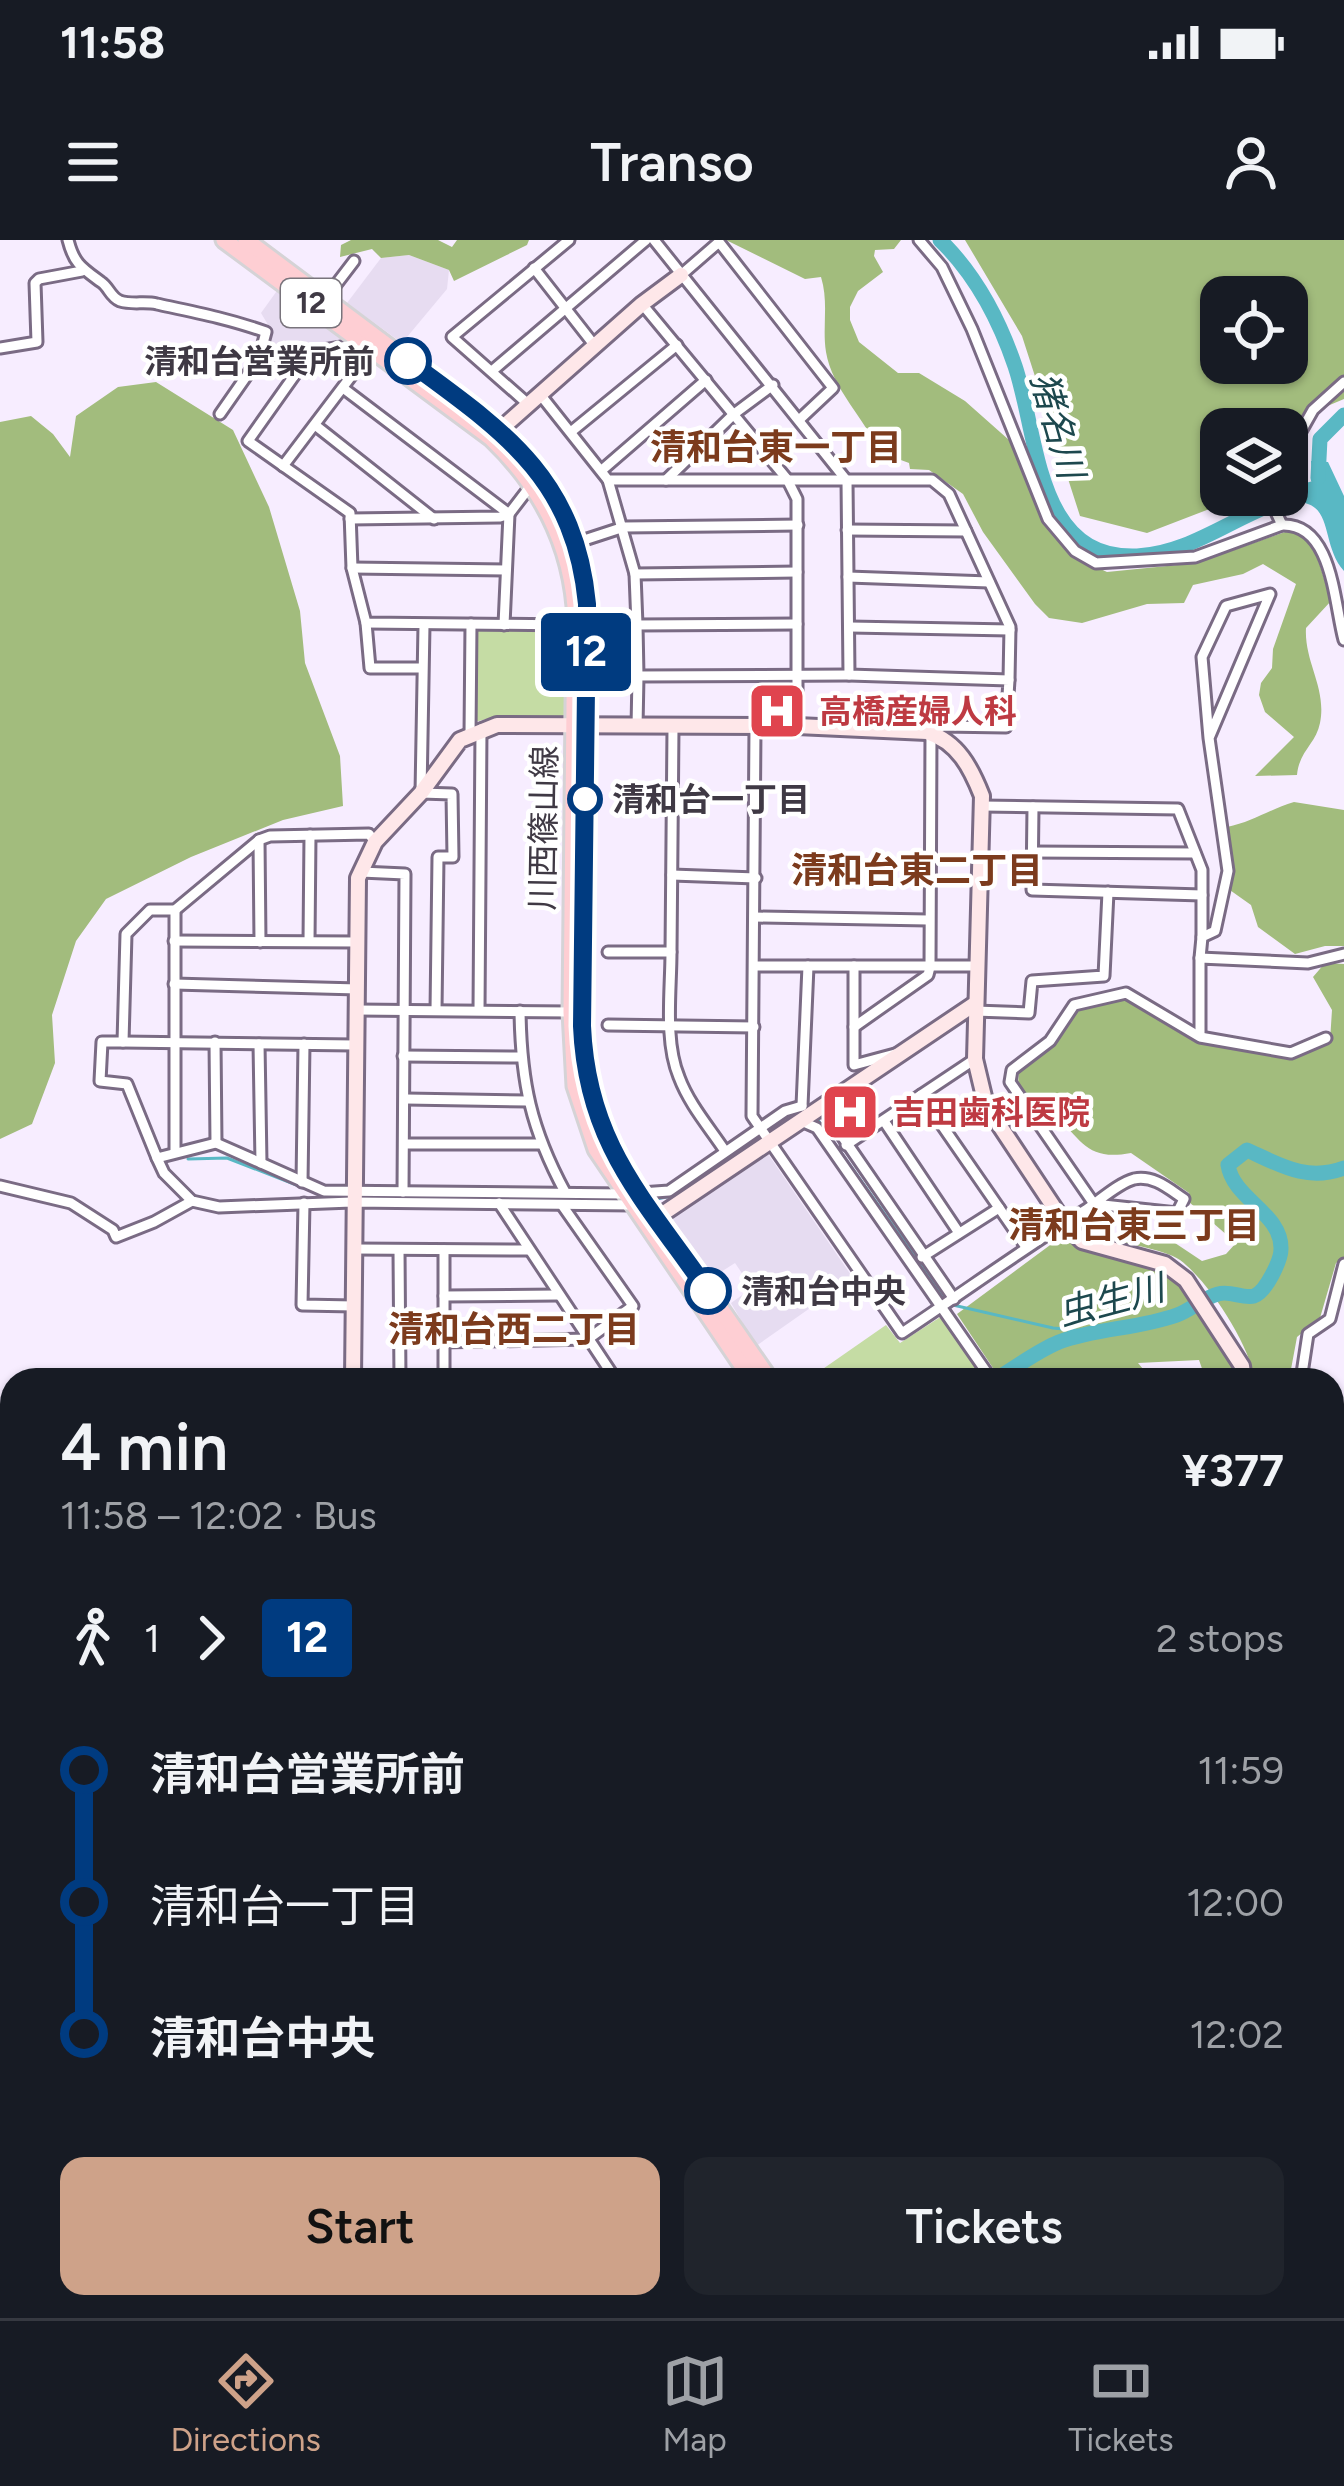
<!DOCTYPE html>
<meta charset="utf-8">
<style>
:root{--surface:#171b24;--page:#20242c;--text:#f1f3f6;--muted:#9ea1a6;--line:#363941;--accent:#cea289}
body{margin:0;font-family:Figtree,"Noto Sans JP",sans-serif;background:var(--page);color:var(--text);height:100vh;display:flex;flex-direction:column;font-size:45px;white-space:nowrap}
*{box-sizing:border-box;margin:0}
p{font-size:39px;color:var(--muted)}
.icon{flex:none;width:66px;height:66px;fill:none;stroke:currentColor;stroke-width:2;stroke-linecap:round;stroke-linejoin:round}
.map{position:relative;flex:1;overflow:hidden}
.details{position:absolute;left:0px;top:1128px;width:1344px;height:951px;display:flex;flex-direction:column;background:var(--surface);border-radius:36px 36px 0 0;box-shadow:0 3px 9px #0004}
.details>*{flex:none}
.badge{padding:0 24px;border-radius:9px;font-size:42px;line-height:78px}
.tools{position:absolute;left:1200px;top:36px;display:grid;gap:24px}
.tools a{display:grid;place-items:center;width:108px;height:108px;border-radius:24px;background:var(--surface);box-shadow:0 3px 9px #0004;font-size:60px}
.map>.badge{position:absolute;translate:-50% -50%;box-shadow:0 0 0 6px #fff}
.legs{display:flex;align-items:center;gap:18px;height:132px;padding:0 60px;font-size:39px}
.legs p{margin-inline-start:auto}
.headline{display:flex;align-items:center;justify-content:space-between;height:204px;padding:0 60px}
h1{font-size:66px;font-weight:600;line-height:90px}
.cta{display:flex;gap:24px;margin-top:auto;padding:24px 60px}
.cta a{flex:1;height:138px;border-radius:24px;background:var(--accent);color:#111;font-size:48px;font-weight:600;line-height:138px;text-align:center}
.cta a+a{background:var(--page);color:var(--text)}
ul{padding:0 60px;list-style:none}
li{display:flex;align-items:center;gap:42px;height:132px;font-size:45px}
li i{display:grid;place-items:center;width:18px;height:100%;margin:0 15px;background:currentColor}
li i::after{content:'';width:30px;height:30px;margin:-15px;border:9px solid;border-radius:50%;background:var(--surface)}
li p{margin-inline-start:auto}
li:first-child i{background:linear-gradient(#0000 50%,currentColor 0)}
li:last-child i{background:linear-gradient(currentColor 50%,#0000 0)}
.status{display:flex;justify-content:space-between;align-items:center;height:84px;padding:0 60px;background:var(--surface);direction:ltr}
.status svg{height:33px;fill:currentColor}
header{display:flex;justify-content:space-between;align-items:center;height:156px;padding:0 60px;background:var(--surface);font-size:54px;font-weight:600}
.menu{display:flex;justify-content:space-around;align-items:center;height:168px;border-top:3px solid var(--line);background:var(--surface);font-size:33px;color:var(--muted)}
.menu a{display:grid;justify-items:center;gap:6px}
.menu .current{color:var(--accent)}
.map>svg:first-child{display:block}
.commercial{fill:#e6dcf1}
.industrial{fill:#e7dcf1}
.green{fill:#c5dca4}
.forest{fill:#a2bc7d;fill-rule:evenodd}
.water{fill:#59b8c4}
.lines{fill:none;stroke-linecap:round;stroke-linejoin:round}
.stream{stroke:#59b8c4;stroke-width:3}
.river{stroke:#59b8c4;stroke-width:15}
.street-casing{stroke:#7a6b84;stroke-width:15}
.secondary-casing{stroke:#7a6b84;stroke-width:20}
.primary-casing{stroke:#d5d3d6;stroke-width:21}
.street{stroke:#fff;stroke-width:9}
.secondary{stroke:#fee7e9;stroke-width:14}
.primary{stroke:#feced3;stroke-width:15}
.line-1-casing{stroke:#fff;stroke-width:27}
.line-1{stroke:#003b80;stroke-width:18}
.stop-1-dot{fill:#fff;stroke:#003b80;stroke-width:6}
.labels{text-anchor:middle;stroke-width:9;stroke-linejoin:round;paint-order:stroke}
.shield{fill:#fff;stroke:#79747c;stroke-width:3}
.shield-label{font-size:30px;font-weight:bold;fill:#3f3944}
.stop-label{font-size:33px;font-weight:bold;fill:#3f3944;stroke:#fff;text-anchor:start}
.health-label{font-size:33px;font-weight:bold;fill:#be3a42;stroke:#fff;text-anchor:start}
.street-label{font-size:33px;fill:#3f3944;stroke:#fff}
.water-label{font-size:36px;font-style:italic;fill:#1d484e;stroke:#fff}
.neighbourhood-label{font-size:36px;font-weight:bold;fill:#7c3b1d;stroke:#fff}
</style>
<div class="status"><b>11:58</b><svg viewBox="0 0 49 12"><path d="M0 12V9h3v3zM5 12V6h3v6zM10 12V3h3v9zM15 12V0h3v12zM26 1h20v11H26zM47 4h2v5h-2z"/></svg></div>
<header><svg class="icon" aria-label="menu" viewBox="0 0 24 24"><path d="M4 6h16M4 12h16M4 18h16"/></svg>Transo<svg class="icon" aria-label="person" viewBox="0 0 24 24"><circle cx="12" cy="8" r="4"/><path d="M4 21q1-7 8-7t8 7"/></svg></header>
<div class="map">
<svg width="1344" height="2078" viewBox="0 0 1344 2078">
<rect width="100%" height="100%" fill="#f7edff"/>
<polygon class="commercial" points="768,914 853,1038 756,1106 731,1063 752,1048 735,1023 713,1037 672,984 674,977"/>
<g class="industrial">
<polygon points="409,15 449,30 447,49 402,103 347,63 381,18"/>
<polygon points="279,48 347,102 267,111 270,88 261,73"/>
</g>
<g class="green">
<polygon points="475,387 565,388 565,477 498,476 475,482"/>
<polygon points="942,1076 985,1140 807,1140 886,1085 900,1103"/>
<polygon points="1332,2041 1344,2044 1344,2078 1319,2078 1311,2067 1332,2067"/>
</g>
<g class="forest">
<polygon points="351,0 438,0 452,7 457,0 529,0 527,5 454,41 449,30 409,15 381,18 372,9 340,17 341,5"/>
<path d="M726 0H901L894 9 875 10 874 16 883 32 858 51 850 67V80L859 102 898 133H919L965 161 1009 200 1046 283 1077 318 1107 332 1197 323 1285 292 1302 293 1316 313 1331 361 1306 388C1304 422 1327 448 1320 483 1316 504 1299 511 1297 535L1255 536 1294 497 1265 472 1259 455 1261 443 1272 428 1273 409 1296 344 1263 324 1243 334 1193 345 1184 363 1147 364 1082 383 1049 378 1035 364 983 292 963 254 929 230 910 229 909 223 879 212C865 178 832 149 826 112 822 87 829 63 821 37L805 39Z"/>
<path d="M965 0H1344V159L1325 167 1287 212V189H1221V255H1235L1225 263 1147 293 1080 276 1022 96ZM1221 57H1287V123H1221Z"/>
<polygon points="156,142 233,190 269,267 300,371 305,423 340,516 343,566 283,580 191,617 106,659 76,701 52,775 55,823 32,884 0,899 0,182 31,176 53,194 70,217 76,176 118,147"/>
<path d="M1294 562 1344 570V706H1325L1295 714 1258 687 1251 665 1227 648V587C1252 582 1270 569 1294 562Z"/>
<path d="M1325 723 1344 724V1018L1336 1023 1320 1078 1297 1097 1289 1140H1255C1249 1104 1210 1043 1180 1020 1164 1009 1118 1002 1097 997V992L1175 1003 1202 1021 1226 1014 1236 1003 1189 962V953L1131 913C1088 921 1083 902 1055 875 1046 865 1033 858 1022 850L1018 845 1019 826 1054 803 1077 768 1125 760 1195 802 1288 819 1330 801 1332 770 1313 737Z"/>
<polygon points="1061,997 1170,1032 1220,1103 1240,1140 1206,1140 1199,1120 1138,1123 1148,1135 1147,1140 1001,1140 957,1074"/>
<polygon points="0,1704 12,1712 12,2067 38,2067 24,2078 0,2078"/>
<polygon points="1332,1891 1344,1899 1344,1994 1332,1996"/>
<polygon points="95,2067 167,2067 192,2075 185,2067 417,2067 411,2078 99,2078"/>
<path d="M859 2067H1059C1024 2078 976 2070 937 2071L935 2078H870Z"/>
<polygon points="1144,2067 1311,2067 1319,2078 1136,2078"/>
</g>
<path class="water" d="M1311 221 1328 222 1344 256V331C1317 301 1339 251 1278 264L1274 255H1287V248L1313 241Z"/>
<g class="lines">
<g class="stream">
<polyline points="818,880 945,1059"/>
<polyline points="188,919 227,918 317,953"/>
<polyline points="362,957 614,959"/>
<polyline points="657,959 675,955 791,879"/>
<polyline points="953,1065 1053,1088 1095,1092"/>
</g>
<g class="river">
<path d="M940 0C976 35 999 79 1015 126 1039 197 1035 320 1137 316 1190 314 1236 275 1284 260"/>
<polyline points="1318,238 1320,199 1344,175"/>
<path d="M995 1140C1016 1127 1037 1111 1059 1102 1097 1088 1138 1089 1177 1075 1191 1070 1203 1058 1218 1054 1230 1050 1243 1059 1254 1056 1266 1052 1281 1020 1281 1009 1282 973 1233 959 1228 925L1247 910C1280 925 1307 942 1344 928"/>
<polyline points="185,2067 231,2071 249,2078"/>
<polyline points="851,2067 860,2078"/>
<polyline points="1304,2067 1308,2078"/>
<polyline points="0,2078 19,2067"/>
<polyline points="704,2078 715,2074 759,2078"/>
<polyline points="791,2078 803,2067"/>
<polyline points="1147,2078 1155,2067"/>
</g>
<defs>
<g id="street">
<path d="M68 0C74 24 82 28 101 42 109 47 110 57 120 61 132 65 145 61 157 64 194 72 230 79 266 92L259 118 311 112"/>
<polyline points="654,0 847,241 849,435 1009,440 1006,487 942,486 931,493 930,727 928,735 854,787"/>
<path d="M919 0 942 27 972 89 1048 279 1075 311 1096 323 1195 317 1282 285C1333 283 1334 364 1344 400"/>
<polyline points="534,28 595,106"/>
<polyline points="681,35 719,2 833,148 799,180"/>
<polyline points="325,59 354,21"/>
<polyline points="642,64 787,239 797,259 797,486"/>
<polyline points="360,104 311,112 248,201 350,273 352,328 366,383 574,385"/>
<polyline points="0,108 37,102 35,43 39,39 82,31"/>
<polyline points="492,131 646,0"/>
<polyline points="343,148 509,274 532,244"/>
<polyline points="539,153 608,240 932,240 949,254 1010,387 1009,440"/>
<polyline points="528,164 452,97 569,0"/>
<polyline points="220,174 259,118"/>
<polyline points="315,185 434,279"/>
<polyline points="572,191 677,105"/>
<polyline points="1287,216 1313,170 1344,142"/>
<polyline points="283,226 374,106"/>
<polyline points="602,230 706,140"/>
<polyline points="608,240 635,334 797,332"/>
<polyline points="666,240 734,174 773,145"/>
<polyline points="1268,255 1282,285"/>
<polyline points="350,279 500,277 509,274 504,385"/>
<polyline points="847,290 966,291"/>
<polyline points="575,303 624,287 798,285"/>
<polyline points="352,328 506,330"/>
<polyline points="635,334 637,385"/>
<polyline points="848,337 989,342"/>
<polyline points="366,383 370,428 422,428"/>
<polyline points="424,385 421,553 452,554 453,617 438,617 436,770"/>
<polyline points="850,387 1010,390"/>
<polyline points="638,436 637,385 797,384"/>
<polyline points="637,487 638,436 849,435"/>
<path d="M755 488 752 876 902 1093C964 1052 1024 1008 1087 969 1100 960 1119 943 1134 939 1154 935 1169 949 1184 959L1177 973 1094 964 1010 842 1012 830 1050 801 1074 765 1126 753 1200 797 1291 813 1326 798"/>
<polyline points="470,494 471,384"/>
<polyline points="982,566 1178,569 1202,630 1202,697"/>
<polyline points="1033,567 1032,650 1202,655"/>
<polyline points="259,600 260,702"/>
<polyline points="375,602 369,594 270,596 259,600 175,670 150,670 126,694 123,802 102,802 100,841 127,844 157,918 216,903 324,951 625,954"/>
<polyline points="1032,612 1195,613"/>
<polyline points="361,632 405,634 403,952"/>
<polyline points="672,635 756,638"/>
<polyline points="755,677 928,680"/>
<polyline points="174,701 358,702"/>
<polyline points="309,701 310,595"/>
<polyline points="608,712 671,712 673,488"/>
<path d="M671 712C671 751 664 801 679 837 689 864 709 887 725 911"/>
<polyline points="1200,718 1202,697 1215,691 1228,631 1209,498 1270,354 1226,366 1202,417 1209,498"/>
<polyline points="755,726 979,726"/>
<polyline points="854,726 854,825 895,814"/>
<polyline points="174,744 358,749"/>
<polyline points="357,770 571,772"/>
<polyline points="479,770 481,489"/>
<path d="M520 771C521 842 531 889 565 952"/>
<polyline points="975,771 1029,773 1032,741 1104,736 1108,652"/>
<polyline points="608,785 754,787"/>
<polyline points="1200,796 1200,718 1308,723 1344,714"/>
<polyline points="123,802 354,805"/>
<polyline points="215,802 216,903"/>
<polyline points="259,804 261,923"/>
<polyline points="403,816 521,817"/>
<polyline points="975,819 921,855 1026,1007"/>
<polyline points="406,859 527,861"/>
<polyline points="802,866 808,726"/>
<polyline points="822,867 954,1059"/>
<polyline points="801,881 817,888 992,1140"/>
<polyline points="884,881 959,993"/>
<polyline points="405,904 540,904"/>
<polyline points="846,905 921,855"/>
<polyline points="175,911 175,670"/>
<polyline points="157,918 164,933 192,961 219,967 352,962 634,965"/>
<polyline points="302,942 304,804"/>
<polyline points="0,946 71,963 113,990 116,997 154,982 192,961"/>
<polyline points="641,953 669,951 785,871 802,866"/>
<polyline points="304,963 302,1065 354,1066"/>
<polyline points="499,963 616,1140"/>
<polyline points="354,1009 528,1010"/>
<polyline points="399,1010 400,1140"/>
<polyline points="922,1017 999,968"/>
<polyline points="444,1056 558,1055"/>
<polyline points="443,1102 588,1099 633,1066 562,965"/>
<polyline points="444,1140 444,1010"/>
<polyline points="1301,1140 1308,1094 1330,1079 1344,1024"/>
<polyline points="1332,1254 1344,1261"/>
<polyline points="0,1427 12,1421"/>
<polyline points="1332,1516 1344,1510"/>
<polyline points="1332,1561 1344,1555"/>
<polyline points="1332,1605 1344,1619"/>
<polyline points="1332,1687 1344,1676"/>
<polyline points="1332,1746 1344,1736"/>
<polyline points="1332,1757 1344,1768"/>
<polyline points="1332,1879 1344,1891"/>
<polyline points="1332,2006 1344,2006"/>
<polyline points="725,2078 725,2067"/>
<polyline points="1129,2078 1135,2067"/>
<polyline points="1202,2078 1213,2067"/>
</g>
<g id="secondary">
<polyline points="493,196 642,64 681,35"/>
<polyline points="652,981 976,763"/>
<path d="M353 1140 358 638 375 602 421 553 460 500 497 485 797 486 927 492C958 502 971 528 982 556L975 819 986 865 1065 984 1082 1001 1165 1024 1186 1040 1242 1126 1244 1140"/>
<polyline points="1332,1360 1344,1362"/>
<polyline points="1332,1377 1344,1378"/>
<polyline points="1332,1393 1344,1393"/>
</g>
<g id="primary">
<path d="M224 0 491 198C539 244 569 299 575 366L571 772 575 846 596 909 752 1140"/>
<path d="M246 0C300 41 355 81 409 122 500 190 577 237 587 364L582 786 588 847 609 908 770 1140"/>
<polyline points="1332,1811 1344,1823"/>
<polyline points="1332,1827 1344,1839"/>
</g>
</defs>
<use href="#street" class="street-casing"/>
<use href="#secondary" class="secondary-casing"/>
<use href="#primary" class="primary-casing"/>
<use href="#street" class="street"/>
<use href="#secondary" class="secondary"/>
<use href="#primary" class="primary"/>
</g>
<g class="lines">
<defs>
<path id="line-1" d="M408 121C502 190 575 237 587 364L582 786C587 904 644 959 708 1051"/>
</defs>
<use href="#line-1" class="line-1-casing"/>
<use href="#line-1" class="line-1"/>
</g>
<defs>
<symbol id="hospital-square" viewBox="-11 -11 22 22"><rect x="-9" y="-9" width="18" height="18" rx="4" fill="#e0444e" stroke="#fff"/><path d="M-5-5h3v3.5h4V-5h3V5h-3V1.5h-4V5h-3Z" fill="#fff"/></symbol>
</defs>
<g fill-rule="evenodd">
<use href="#hospital-square" x="744" y="438" width="66" height="66"/>
<use href="#hospital-square" x="817" y="839" width="66" height="66"/>
</g>
<g class="stop-1-dot">
<circle cx="408" cy="121" r="21"/>
<circle cx="585" cy="559" r="15"/>
<circle cx="708" cy="1051" r="21"/>
</g>
<g class="labels">
<rect class="shield" x="281" y="39" width="60" height="48" rx="9"/>
<g class="shield-label">
<text x="311" y="73">12</text>
</g>
<g class="stop-label">
<text x="375" y="133" text-anchor="end">清和台営業所前</text>
<text x="612" y="571">清和台一丁目</text>
<text x="741" y="1063">清和台中央</text>
</g>
<g class="health-label">
<text x="819" y="483">高橋産婦人科</text>
<text x="892" y="884">吉田歯科医院</text>
</g>
<g class="street-label">
<text transform="translate(543 588) rotate(-89)" y="12">川西篠山線</text>
</g>
<g class="water-label">
<text transform="translate(1058 185) rotate(74)" y="13">猪名川</text>
<text transform="translate(1111 1060) rotate(-15)" y="13">虫生川</text>
</g>
<g class="neighbourhood-label">
<text x="776" y="220">清和台東一丁目</text>
<text x="917" y="643">清和台東二丁目</text>
<text x="1134" y="998">清和台東三丁目</text>
<text x="514" y="1102">清和台西二丁目</text>
</g>
</g>
</svg>
<div class="tools">
<a><svg class="icon" aria-label="locate" viewBox="0 0 24 24"><circle cx="12" cy="12" r="6"/><path d="M12 2v4M12 18v4M2 12h4M18 12h4"/></svg></a>
<a><svg class="icon" aria-label="layers" viewBox="0 0 24 24"><path d="M12 4l9 5-9 5-9-5zM3 14l9 5 9-5"/></svg></a>
</div>
<b class="badge" style="left:586px;top:412px;background:#003b80;color:#fff">12</b>
<section class="details">
<div class="headline"><div><h1>4 min</h1><p>11:58 – 12:02 · Bus</p></div><b>¥377</b></div>
<div class="legs"><svg class="icon" aria-label="walk" viewBox="0 0 24 24"><circle cx="13" cy="4" r="2"/><path d="M13 8l-2 6 4 7M11 14l-3 7M7 12l3-4h3l4 4"/></svg>1<svg class="icon" aria-label="forward" viewBox="0 0 24 24"><path d="M9 5l7 7-7 7"/></svg><b class="badge" style="background:#003b80;color:#fff">12</b><p>2 stops</p></div>
<ul>
<li><i style="color:#003b80"></i><b>清和台営業所前</b><p>11:59</p></li>
<li><i style="color:#003b80"></i><span>清和台一丁目</span><p>12:00</p></li>
<li><i style="color:#003b80"></i><b>清和台中央</b><p>12:02</p></li>
</ul>
<div class="cta"><a>Start</a><a>Tickets</a></div>
</section>
</div>
<nav class="menu">
<a class="current"><svg class="icon" aria-label="directions" viewBox="0 0 24 24"><path d="M12 3l9 9-9 9-9-9zM9 14v-3h6M13 9l2 2-2 2"/></svg>Directions</a>
<a><svg class="icon" aria-label="map" viewBox="0 0 24 24"><path d="M3 6l6-2 6 2 6-2v14l-6 2-6-2-6 2zM9 4v14M15 6v14"/></svg>Map</a>
<a><svg class="icon" aria-label="tickets" viewBox="0 0 24 24"><path d="M3 7h18v10H3zM15 7v10"/></svg>Tickets</a>
</nav>
